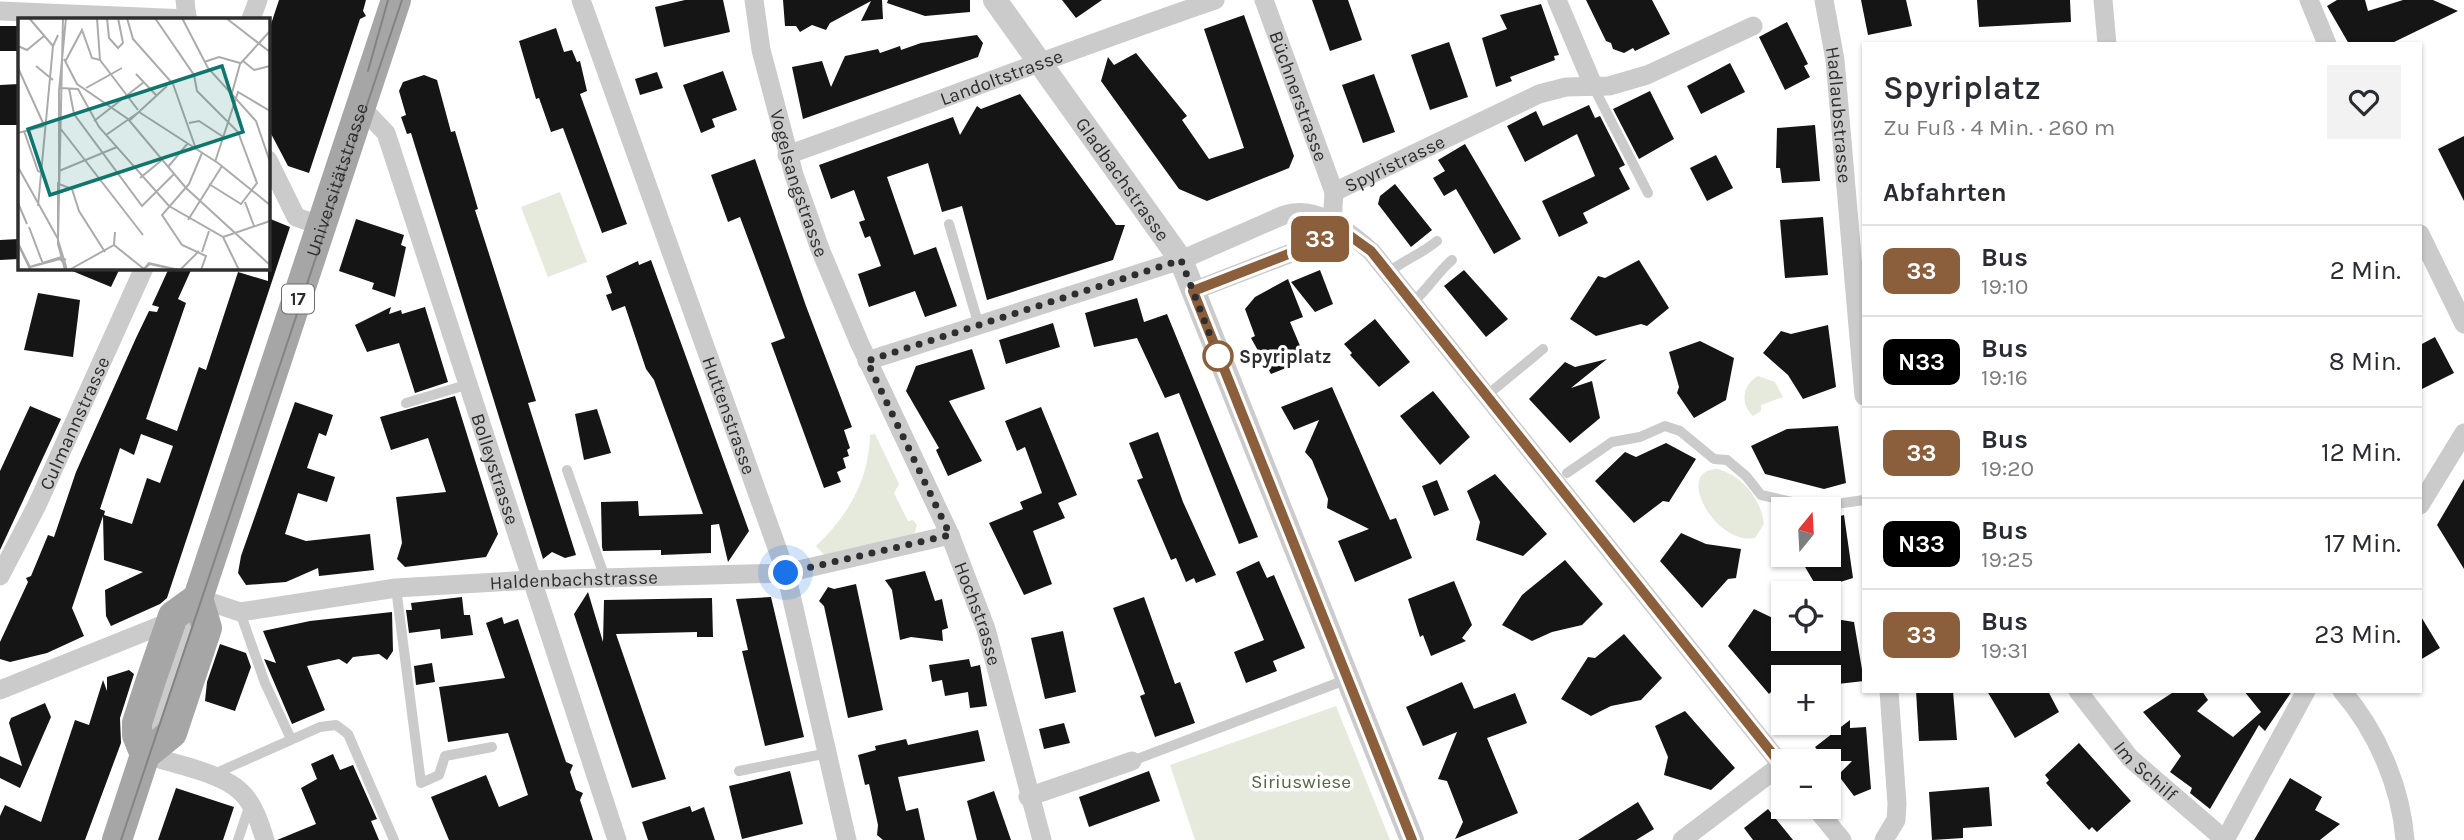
<!DOCTYPE html>
<html lang="de">
<meta charset="utf-8">
<style>
:root{--surface:#fff;--page:#f2f2f3;--text:#2b2b33;--muted:#7c7c81;--line:#e1e1e2}
body{margin:0;font-family:Karla,sans-serif;background:var(--page);color:var(--text);height:100vh;display:flex;flex-direction:column;font-size:26px;white-space:nowrap}
*{box-sizing:border-box;margin:0}
p{font-size:23px;color:var(--muted)}
.icon{flex:none;width:38px;height:38px;fill:none;stroke:currentColor;stroke-width:2;stroke-linecap:round;stroke-linejoin:round}
.map{position:relative;flex:1;overflow:hidden}
.details{position:absolute;left:1862px;top:42px;width:560px;height:651px;display:flex;flex-direction:column;background:var(--surface);border-radius:0px;box-shadow:0 2px 5px #0004}
.details>*{flex:none}
.badge{padding:0 14px;border-radius:10px;font-size:24px;line-height:46px}
.needle{width:46px;rotate:18deg}
.buttons{position:absolute;left:1771px;top:497px;display:grid;gap:14px}
.buttons a{display:grid;place-items:center;width:70px;height:70px;border-radius:0px;background:var(--surface);box-shadow:0 2px 5px #0004;font-size:35px}
.you{position:absolute;width:35px;height:35px;margin:-18px;border:5px solid #fff;border-radius:50%;background:#1a73e8;box-shadow:0 0 0 10px #1a73e833}
.map>.badge{position:absolute;translate:-50% -50%;box-shadow:0 0 0 4px #fff}
h2{padding:0 21px;font-size:26px;line-height:63px}
.round{display:grid;place-items:center;flex:none;width:74px;height:74px;border-radius:0px;background:var(--page)}
.head{display:flex;align-items:center;justify-content:space-between;height:119px;padding:0 21px}
h1{font-size:33px;font-weight:600;line-height:52px}
ul{padding:0;list-style:none}
li{display:flex;align-items:center;gap:21px;height:91px;padding:0 21px;border-top:2px solid var(--line)}
li div{flex:1}
li b{display:block;font-size:26px}
li em{font-style:normal}
li .badge{min-width:77px;font-weight:700;text-align:center}
.map>svg:first-child{display:block}
.green{fill:#e5eadc}
.building{fill:#151515;fill-rule:evenodd}
.lines{fill:none;stroke-linecap:round;stroke-linejoin:round}
.service{stroke:#cbcbcb;stroke-width:10}
.minor{stroke:#cbcbcb;stroke-width:19}
.tertiary{stroke:#cbcbcb;stroke-width:24}
.primary{stroke:#a6a6a6;stroke-width:30}
.tram{stroke:#838383;stroke-width:2}
.line-casing{stroke:#fff;stroke-width:16}
.line{stroke:#8b5e3c;stroke-width:10}
.walk{stroke:#2e2e2e;stroke-width:7;stroke-dasharray:0 12.6}
.stop-dot{fill:#fff;stroke:#8b5e3c;stroke-width:3.5}
.labels{text-anchor:middle;stroke-width:7;stroke-linejoin:round;paint-order:stroke}
.shield{fill:#fff;stroke:#6d6d6d;stroke-width:2}
.shield-label{font-size:18px;font-weight:bold;fill:#2e2e2e}
.street-label{font-size:19px;fill:#2e2e2e;stroke:#fff}
.stop-label{font-size:19px;font-weight:bold;fill:#2e2e2e;stroke:#fff;text-anchor:start}
.park-label{font-size:19px;fill:#56663e;stroke:#fff}
.inset-road{fill:none;stroke:#ababab;stroke-width:2}
.view{fill:#0f766e;fill-opacity:0.15;stroke:#0f766e;stroke-width:3.5}
.inset-edge{fill:none;stroke:#2e2e2e;stroke-width:3.5}
</style>
<div class="map">
<svg width="2464" height="840" viewBox="0 0 2464 840">
<rect width="100%" height="100%" fill="#fff"/>
<g class="green">
<polygon points="560,192 587,262 548,277 521,207"/>
<path d="M1758 376 1775 382 1783 397 1761 405V411L1753 416C1740 404 1742 385 1758 376Z"/>
<path d="M875 434 899 484 894 493 908 521 913 520 917 525 914 535 825 556 816 546C848 516 869 480 870 435Z"/>
<path d="M1717 469C1742 475 1761 499 1764 524L1755 538C1716 546 1673 470 1717 469Z"/>
<polygon points="1336,706 1390,840 1195,840 1170,765"/>
</g>
<g class="building">
<polygon points="279,0 366,0 363,11 366,16 360,19 309,173 288,166 268,128 268,33"/>
<polygon points="685,0 723,0 730,32 664,47 655,7"/>
<polygon points="783,0 882,0 883,19 861,21 871,1 830,23 826,30 812,25 800,32 796,26 785,26"/>
<polygon points="888,0 970,0 970,12 925,16 887,3"/>
<polygon points="1062,0 1102,0 1076,18"/>
<polygon points="1312,0 1348,0 1362,40 1330,51"/>
<polygon points="1586,0 1652,0 1670,34 1635,51 1633,48 1624,53 1613,49 1611,43 1606,41"/>
<polygon points="1861,0 1906,0 1912,26 1868,35"/>
<polygon points="1977,0 2070,0 2071,22 1979,27"/>
<polygon points="2337,0 2365,0 2368,11 2403,0 2433,0 2458,11 2390,44 2349,44 2327,6"/>
<polygon points="1541,4 1559,55 1554,56 1555,60 1510,77 1512,81 1496,87 1482,38 1507,29 1500,15"/>
<polygon points="1244,15 1294,156 1289,168 1207,201 1179,189 1101,81 1108,57 1114,65 1136,53 1187,116 1182,120 1209,159 1244,148 1204,29"/>
<polygon points="1787,22 1808,64 1804,66 1810,77 1785,90 1759,37"/>
<rect x="0" y="26" width="17" height="25"/>
<polygon points="556,28 564,52 572,50 577,62 580,61 587,91 580,94 627,224 602,233 563,128 551,132 539,98 536,99 519,41"/>
<polygon points="977,35 983,43 978,57 803,119 792,67 822,61 831,87 845,56 878,49 880,53 900,46 901,50 921,43"/>
<polygon points="1449,42 1468,97 1430,110 1411,55"/>
<polygon points="1730,63 1745,92 1701,114 1687,86"/>
<polygon points="723,71 737,110 712,119 715,127 701,133 683,85"/>
<polygon points="657,72 663,88 640,95 635,79"/>
<polygon points="1374,74 1395,132 1363,143 1342,85"/>
<polygon points="424,75 437,80 451,132 455,131 478,209 475,210 536,401 528,403 576,555 565,558 552,552 543,559 411,133 407,134 401,117 406,115 399,91 403,82"/>
<polygon points="19,84 19,125 0,125 0,85"/>
<polygon points="1650,91 1674,139 1639,159 1613,109"/>
<polygon points="1020,94 1116,225 1125,225 1113,260 987,300 962,206 942,212 928,163 887,177 914,255 936,247 957,306 925,317 915,291 869,307 858,274 881,266 870,236 865,238 859,222 865,220 854,190 831,199 819,165 953,117 960,135 977,106 981,109"/>
<polygon points="1589,105 1595,118 1600,116 1625,165 1619,168 1630,189 1583,213 1588,223 1559,237 1542,201 1595,176 1577,134 1525,162 1507,126 1536,111 1543,126"/>
<polygon points="1815,125 1820,181 1782,183 1780,168 1776,168 1777,128"/>
<polygon points="2464,136 2464,201 2438,149"/>
<polygon points="1465,144 1521,239 1494,254 1456,189 1444,196 1433,178 1445,171 1438,160"/>
<polygon points="1716,155 1733,188 1707,201 1690,168"/>
<polygon points="755,159 806,306 852,427 844,430 850,448 847,450 849,456 843,458 846,468 837,472 841,482 824,488 771,343 785,338 740,217 728,222 711,175"/>
<polygon points="1395,184 1432,230 1411,247 1378,204 1380,196"/>
<polygon points="1823,217 1828,275 1785,278 1780,220"/>
<path d="M268 218 290 227 167 598 160 604 111 626 106 616 105 590 143 572 104 560 103 516 72 608 84 636 47 653 10 662 0 659V642L28 582 26 578 31 576 48 535 54 537 76 472 136 338 149 311 157 312 159 307 152 305 169 268H192L178 299 186 303 146 419 177 431 199 367 206 370 238 272 268 281ZM141 434 173 446 160 483 147 478 132 524 104 515 105 511 100 509 120 448 134 455Z"/>
<polygon points="356,219 404,235 401,245 406,247 395,297 372,289 374,283 339,271"/>
<polygon points="19,239 19,259 0,260 0,240"/>
<polygon points="651,260 749,531 728,562 719,524 711,525 711,553 661,555 661,550 603,551 602,547 601,502 638,501 639,516 703,514 654,380 646,369 625,306 612,311 606,295 612,293 606,276 638,261 639,265"/>
<polygon points="1639,260 1669,308 1647,326 1641,324 1596,336 1570,319 1598,276 1605,278"/>
<polygon points="65,268 120,268 111,287"/>
<polygon points="1320,270 1333,304 1315,312 1291,282"/>
<polygon points="1464,270 1508,319 1486,337 1444,286"/>
<polygon points="1288,279 1303,317 1290,322 1306,360 1271,374 1251,338 1255,336 1245,309 1255,297"/>
<polygon points="38,293 80,300 73,357 24,350"/>
<polygon points="1137,298 1144,322 1167,314 1258,537 1239,544 1179,393 1165,398 1137,338 1094,347 1085,313"/>
<polygon points="391,307 389,314 401,310 402,314 425,307 448,382 415,393 399,343 367,352 355,325"/>
<polygon points="1375,319 1410,362 1379,387 1350,355 1352,353 1344,344"/>
<polygon points="1053,323 1060,347 1006,364 999,340"/>
<polygon points="1828,325 1836,387 1803,399 1788,375 1763,353 1781,331 1791,334"/>
<polygon points="2435,337 2454,373 2420,390 2420,345"/>
<polygon points="1700,341 1734,358 1726,400 1694,418 1677,393 1679,387 1669,352"/>
<polygon points="972,349 985,389 949,401 982,461 948,476 936,450 939,448 906,391 916,366"/>
<polygon points="1607,359 1571,388 1592,381 1600,418 1570,443 1529,399 1565,362 1575,367"/>
<polygon points="1332,387 1390,520 1396,518 1412,558 1355,582 1338,541 1369,529 1327,508 1328,499 1312,460 1305,452 1319,420 1294,430 1281,407"/>
<polygon points="1433,391 1470,437 1440,465 1400,416"/>
<polygon points="455,396 498,534 486,557 405,567 397,559 402,543 396,497 446,492 428,438 391,450 380,417"/>
<polygon points="295,402 333,415 326,436 319,433 307,468 335,477 327,502 298,493 285,534 306,541 370,534 374,570 319,576 318,568 286,582 246,585 238,573 241,556"/>
<polygon points="30,406 61,419 0,550 0,471"/>
<polygon points="1041,407 1077,495 1058,503 1065,518 1033,531 1052,584 1024,595 989,523 1023,509 1020,502 1042,493 1025,447 1017,451 1005,421"/>
<polygon points="597,409 611,453 584,460 575,414"/>
<polygon points="1838,426 1846,483 1824,489 1765,474 1751,446 1787,429"/>
<polygon points="1158,432 1183,502 1216,575 1196,583 1194,578 1186,582 1176,558 1171,560 1137,480 1143,478 1129,443"/>
<polygon points="1666,443 1696,459 1669,502 1663,501 1634,523 1595,481 1625,452 1636,457"/>
<polygon points="1495,474 1547,534 1523,556 1476,540 1480,522 1467,491"/>
<polygon points="2464,479 2464,569 2437,525"/>
<polygon points="1437,480 1449,510 1434,516 1422,486"/>
<polygon points="1844,515 1853,578 1818,589 1798,555 1829,555 1829,519"/>
<polygon points="1681,533 1706,544 1741,549 1736,578 1728,579 1702,608 1660,561"/>
<polygon points="1565,560 1603,604 1582,625 1552,632 1532,641 1502,625 1522,595"/>
<polygon points="1259,561 1267,578 1274,575 1305,648 1273,661 1277,671 1246,683 1234,652 1264,640 1236,572"/>
<polygon points="925,571 935,601 942,599 948,628 942,630 943,641 911,637 900,640 892,590 885,580"/>
<polygon points="1454,581 1472,625 1462,638 1466,641 1431,656 1423,635 1420,637 1408,599"/>
<polygon points="856,584 883,710 848,718 824,606 819,601 828,587 834,589"/>
<polygon points="588,592 603,642 604,600 712,598 713,637 697,637 697,632 616,634 666,779 632,788 574,614"/>
<polygon points="462,597 464,615 470,615 473,635 441,639 440,629 409,633 406,610 412,610 411,603"/>
<polygon points="771,597 804,737 765,746 742,651 748,650 736,599"/>
<polygon points="1144,597 1175,684 1180,682 1195,723 1155,737 1140,696 1145,694 1113,608"/>
<polygon points="1754,609 1779,621 1783,639 1829,639 1829,618 1854,622 1864,681 1829,685 1829,677 1822,677 1819,671 1794,669 1769,694 1728,646"/>
<polygon points="392,612 393,651 387,660 379,654 353,657 347,664 339,659 307,666 325,710 292,724 264,659 276,663 263,631 310,621"/>
<polygon points="2420,615 2440,648 2420,660"/>
<polygon points="502,617 504,624 518,619 566,762 573,765 570,772 576,790 583,793 580,800 593,840 449,840 431,797 486,775 499,807 528,795 508,733 448,742 439,687 505,678 486,623"/>
<polygon points="1063,631 1076,692 1045,699 1031,638"/>
<polygon points="1624,634 1662,678 1641,700 1611,706 1591,716 1561,699 1588,657 1595,658"/>
<polygon points="220,644 246,653 251,667 235,711 205,701 207,682"/>
<polygon points="969,659 971,667 980,665 987,706 970,708 968,692 945,696 942,680 932,682 929,665"/>
<polygon points="432,663 435,682 416,685 414,666"/>
<polygon points="129,670 134,674 120,718 121,743 85,840 0,840 0,816 5,805 41,822 75,720 89,725 103,680 107,691 107,677"/>
<polygon points="1462,682 1474,709 1515,693 1527,723 1487,738 1518,813 1455,839 1463,822 1447,781 1438,779 1457,732 1423,746 1406,707"/>
<polygon points="1916,691 1953,691 1957,740 1919,741"/>
<polygon points="1987,691 2048,691 2059,712 2015,738"/>
<polygon points="2175,691 2202,691 2208,700 2197,711 2233,737 2261,712 2244,691 2292,691 2265,731 2259,725 2210,809 2190,793 2192,788 2170,772 2181,756 2143,712"/>
<polygon points="45,703 51,717 20,788 0,778 0,756 22,766 9,723 11,718"/>
<polygon points="1685,711 1735,768 1711,790 1664,775 1668,757 1655,726"/>
<polygon points="1850,720 1850,728 1866,727 1871,789 1854,796 1838,775 1852,761 1826,761 1815,747"/>
<polygon points="1064,723 1070,743 1044,749 1039,729"/>
<polygon points="978,730 985,761 898,777 906,811 918,808 925,840 883,840 877,835 878,825 869,784 865,785 858,755 876,750 875,746 906,739 908,745"/>
<polygon points="2079,743 2131,801 2097,832 2092,827 2089,830 2046,783 2049,780 2045,775"/>
<polygon points="333,754 340,770 353,765 377,819 371,821 379,840 277,840 316,824 301,788 317,779 311,764"/>
<polygon points="790,771 803,824 742,839 729,786"/>
<polygon points="1149,771 1160,801 1089,827 1079,797"/>
<polygon points="2290,778 2322,797 2315,810 2340,824 2320,840 2254,840"/>
<polygon points="1989,787 1992,826 1963,828 1963,838 1932,840 1929,792"/>
<polygon points="176,788 234,807 223,840 158,840"/>
<polygon points="994,791 1011,840 977,840 967,801"/>
<polygon points="1638,802 1654,829 1636,840 1578,840"/>
<polygon points="690,806 692,812 704,807 715,840 648,840 642,822"/>
<polygon points="1768,809 1793,840 1753,840 1744,828"/>
</g>
<g class="lines">
<g class="service">
<polyline points="1593,86 1648,193"/>
<polyline points="949,224 979,326"/>
<path d="M1388 273C1405 259 1420 255 1437 241"/>
<path d="M1412 303C1428 289 1436 274 1452 260"/>
<polyline points="1486,396 1543,349"/>
<polyline points="406,403 466,385"/>
<polyline points="567,470 605,578"/>
<polyline points="1567,473 1612,442 1640,437 1665,426 1680,431 1714,459 1727,460 1746,476 1761,495 1815,507 1864,500"/>
<polyline points="396,588 421,783 439,775 445,756 492,747"/>
<polyline points="240,612 265,683 291,739"/>
<polyline points="150,740 193,611"/>
<polyline points="1132,761 1348,679"/>
<polyline points="739,771 828,753"/>
<polyline points="214,774 320,727 336,725 348,734 394,840"/>
<polyline points="238,840 250,804"/>
</g>
<g class="minor">
<polyline points="185,0 187,19"/>
<path id="s1" d="M581 0 786 573 847 840"/>
<path id="s2" d="M754 0 761 50 794 175 820 249 859 342 950 535 986 629 1042 840"/>
<path id="s3" d="M1264 0 1334 192"/>
<polyline points="1557,0 1593,85"/>
<path id="s4" d="M1824 0 1835 60 1864 396"/>
<polyline points="2103,0 2107,44"/>
<polyline points="2309,0 2327,44"/>
<polyline points="0,11 188,19"/>
<polyline points="251,19 258,0"/>
<path id="s5" d="M362 108 386 133 617 840"/>
<path id="s6" d="M787 155C931 104 1072 49 1215 0"/>
<polyline points="268,160 296,217 322,226"/>
<polyline points="2420,234 2464,324"/>
<path id="s7" d="M1193 291 1317 243 1332 223 1334 192 1539 94 1566 87 1609 86 1647 75 1753 26"/>
<path d="M867 361 1181 260 1284 215C1317 204 1347 231 1371 251L1783 767"/>
<polyline points="2420,505 2464,433"/>
<path id="s8" d="M0 576 37 505 144 268"/>
<path id="s9" d="M198 598 240 612 396 588 531 580 786 573 950 535"/>
<polyline points="0,690 162,625 173,616"/>
<path id="s10" d="M2078 691 2130 758 2225 840"/>
<path d="M2342 691C2377 731 2401 787 2405 840"/>
<path d="M145 755C171 763 223 773 241 792 254 804 260 824 265 840"/>
<polyline points="1028,797 1132,761"/>
<polyline points="1815,807 1842,840"/>
<polyline points="1682,840 1781,765"/>
<polyline points="1884,840 1896,820 1897,804 1889,691"/>
<polyline points="2225,840 2306,691"/>
</g>
<path class="tertiary" id="s11" d="M995 0 1181 260 1412 840"/>
<g class="primary">
<path id="s12" d="M145 755 137 735V723L151 680 173 616 198 598 396 0"/>
<polyline points="117,840 145,755 172,733 207,628 198,598"/>
</g>
<g class="tram">
<polyline points="368,71 388,0"/>
<polyline points="121,840 402,0"/>
</g>
</g>
<g class="lines">
<defs>
<polyline id="line" points="1412,840 1193,291 1317,243 1332,223 1371,251 1783,767"/>
</defs>
<use href="#line" class="line-casing"/>
<use href="#line" class="line"/>
<polyline class="walk" points="786,573 950,535 867,361 1181,260 1218,356"/>
</g>
<circle class="stop-dot" cx="1218" cy="356" r="14"/>
<g class="labels">
<rect class="shield" x="282" y="284.5" width="32" height="29" rx="5"/>
<g class="shield-label">
<text x="298" y="305">17</text>
</g>
<g class="street-label">
<text dy="7" stroke="none"><textPath href="#s6" startOffset="228">Landoltstrasse</textPath></text>
<text dy="7" stroke="none"><textPath href="#s3" startOffset="102">Büchnerstrasse</textPath></text>
<text dy="7" stroke="none"><textPath href="#s4" startOffset="116">Hadlaubstrasse</textPath></text>
<text dy="7" stroke="none"><textPath href="#s7" startOffset="256">Spyristrasse</textPath></text>
<text dy="7" stroke="none"><textPath href="#s12" startOffset="618">Universitätstrasse</textPath></text>
<text dy="7" stroke="none"><textPath href="#s11" startOffset="220">Gladbachstrasse</textPath></text>
<text dy="7" stroke="none"><textPath href="#s2" startOffset="189">Vogelsangstrasse</textPath></text>
<text dy="7" stroke="none"><textPath href="#s1" startOffset="441">Huttenstrasse</textPath></text>
<text dy="7" stroke="none"><textPath href="#s8" startOffset="170">Culmannstrasse</textPath></text>
<text dy="7" stroke="none"><textPath href="#s5" startOffset="388">Bolleystrasse</textPath></text>
<text dy="7" stroke="none"><textPath href="#s9" startOffset="380">Haldenbachstrasse</textPath></text>
<text dy="7" stroke="none"><textPath href="#s2" startOffset="656">Hochstrasse</textPath></text>
<text dy="7" stroke="none"><textPath href="#s10" startOffset="105">Im Schilf</textPath></text>
</g>
<g class="stop-label">
<text x="1239" y="363">Spyriplatz</text>
</g>
<g class="park-label">
<text x="1301" y="788">Siriuswiese</text>
</g>
</g>
<g transform="translate(18 18)">
<rect width="252" height="252" fill="#fff"/>
<path class="inset-road" d="M11 0 35 28M45 0 40 222 49 252M79 0 82 42M89 0 91 20 100 30 105 25 100 0M109 0 115 21 155 66 178 131M137 0 176 57 179 73 220 114 239 165 223 186 191 166M164 0 190 50 238 103 252 144M208 0 252 34M0 28 9 32 26 18M46 41 59 66 110 101 168 170 252 247M82 42 120 92M225 43 236 52 252 48M47 44 64 12 74 40 82 42M186 44 201 39 222 45M18 48 35 62M0 50 26 107M118 56 138 77M42 70 60 71 81 109 151 188 205 219 221 252M51 70 56 96 124 188 156 156M68 70 104 50M214 75 222 46 252 13M121 94 200 145 252 187M76 103 126 64M111 103 149 68M171 105 181 103 207 120M42 110 125 217M6 113 20 153 25 155M0 115 26 108M88 117 121 94M197 144 220 74 252 93M0 149 40 221M150 149 170 125M41 153 99 129M122 160 144 142M40 164V226L47 252M41 166 54 171 61 193 87 234M41 166V73L48 0M227 184 236 208M0 185 9 206M20 188 35 28 40 17M170 202 204 148M11 209 25 246M205 219 252 203M0 225 12 249 42 241 48 247M0 226 12 251M96 227 126 251M184 234 191 213M12 249 43 239 48 242M126 251 132 246 159 252M51 252 96 227 97 214M125 252 131 245 161 252M162 252 181 233M183 252 188 238 164 227 144 197 171 166 184 135"/>
<path class="view" d="M204 48 225 114 32 177 10 111Z"/>
<rect width="252" height="252" class="inset-edge"/>
</g>
</svg>
<div class="buttons">
<a><svg class="needle" viewBox="-14 -14 28 28"><path d="M0-13l5 13h-10z" fill="#e53935"/><path d="M0 13l5-13h-10z" fill="#7c7c81"/></svg></a>
<a><svg class="icon" aria-label="locate" viewBox="0 0 24 24"><circle cx="12" cy="12" r="6"/><path d="M12 2v4M12 18v4M2 12h4M18 12h4"/></svg></a>
<a>+</a>
<a>−</a>
</div>
<div class="you" style="left:786px;top:573px"></div>
<b class="badge" style="left:1320px;top:239px;background:#8b5e3c;color:#fff">33</b>
<section class="details">
<div class="head"><div><h1>Spyriplatz</h1><p>Zu Fuß · 4 Min. · 260 m</p></div><a class="round"><svg class="icon" aria-label="heart" viewBox="0 0 24 24"><path d="M12 20l-8-8c-3-5 5-10 8-4 3-6 11-1 8 4z"/></svg></a></div>
<h2>Abfahrten</h2>
<ul>
<li><span class="badge" style="background:#8b5e3c;color:#fff">33</span><div><b>Bus</b><p>19:10</p></div><em>2 Min.</em></li>
<li><span class="badge" style="background:#000;color:#fff">N33</span><div><b>Bus</b><p>19:16</p></div><em>8 Min.</em></li>
<li><span class="badge" style="background:#8b5e3c;color:#fff">33</span><div><b>Bus</b><p>19:20</p></div><em>12 Min.</em></li>
<li><span class="badge" style="background:#000;color:#fff">N33</span><div><b>Bus</b><p>19:25</p></div><em>17 Min.</em></li>
<li><span class="badge" style="background:#8b5e3c;color:#fff">33</span><div><b>Bus</b><p>19:31</p></div><em>23 Min.</em></li>
</ul>
</section>
</div>
